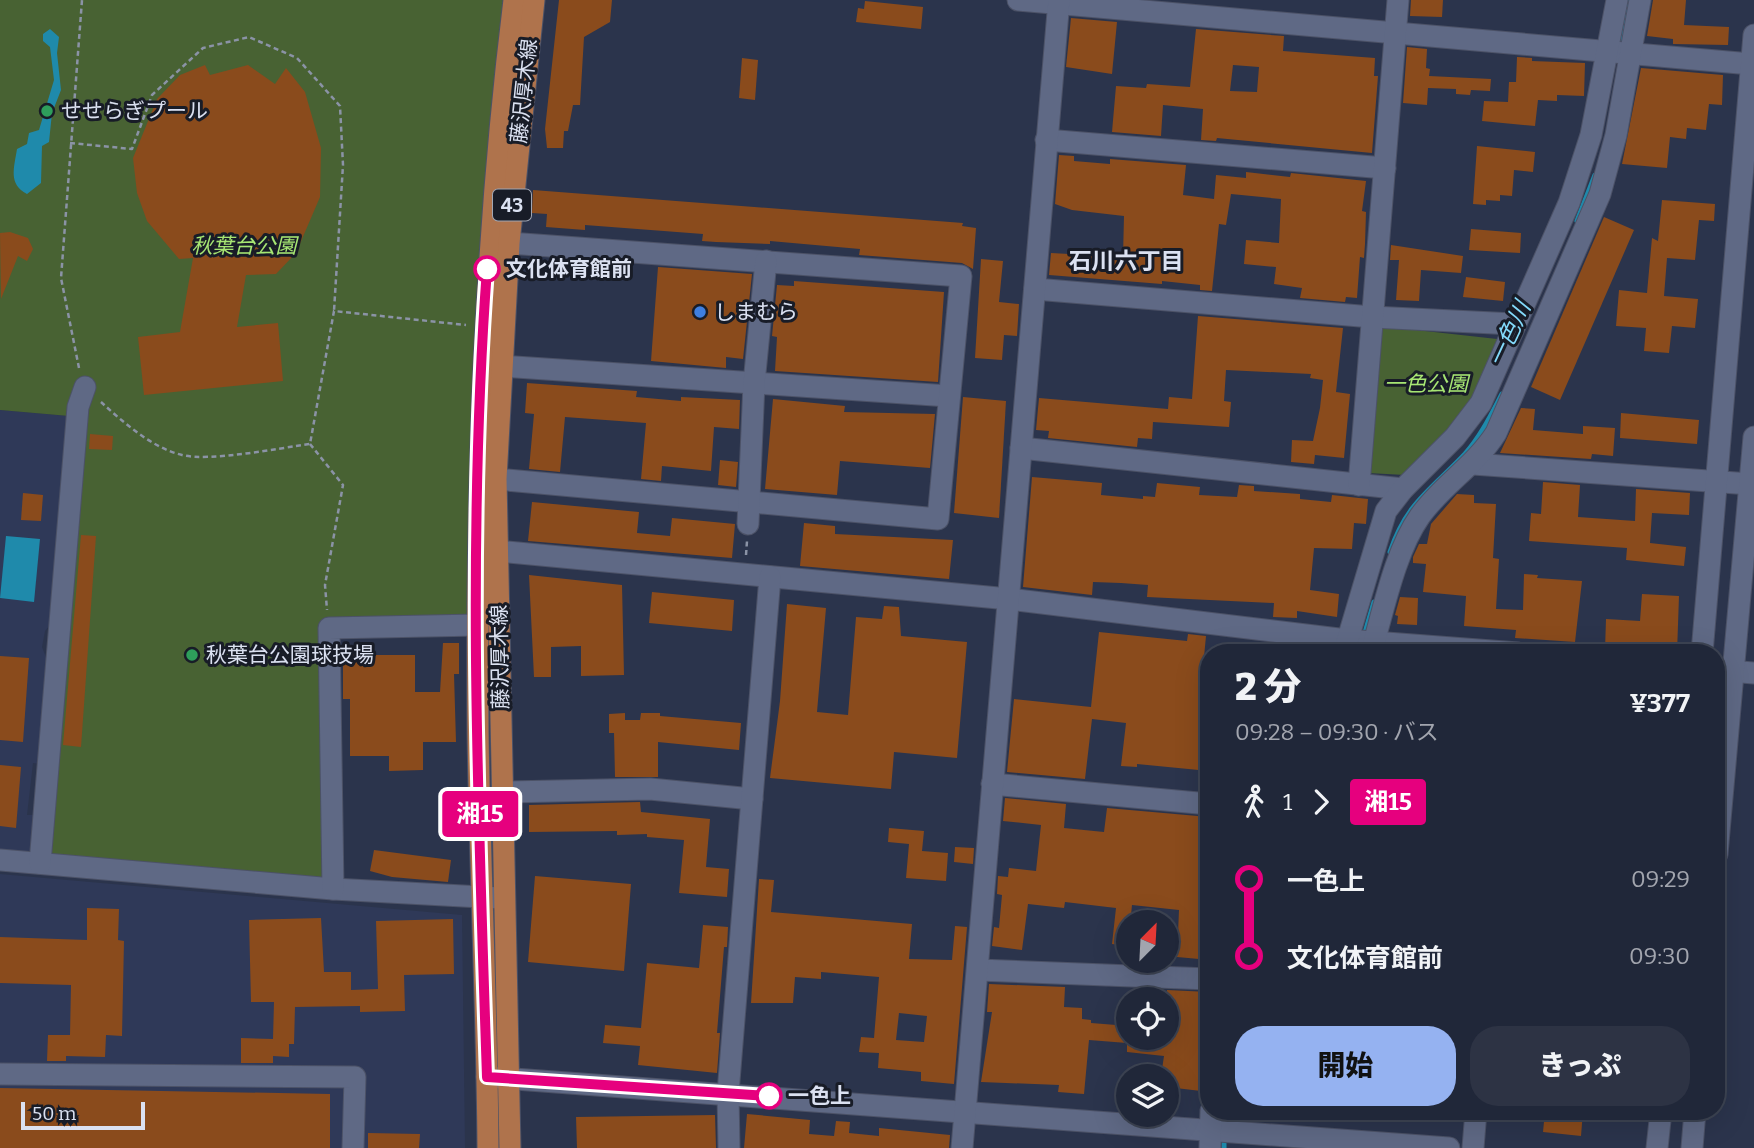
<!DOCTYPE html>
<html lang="ja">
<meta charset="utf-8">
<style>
:root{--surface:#202739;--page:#2d3344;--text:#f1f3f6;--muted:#a2a5ae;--line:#3d4453;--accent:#95b2f1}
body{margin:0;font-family:Bitter,"Noto Sans JP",serif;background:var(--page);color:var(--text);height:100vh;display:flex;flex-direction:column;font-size:26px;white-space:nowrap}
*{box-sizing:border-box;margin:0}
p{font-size:23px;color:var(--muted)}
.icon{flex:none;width:38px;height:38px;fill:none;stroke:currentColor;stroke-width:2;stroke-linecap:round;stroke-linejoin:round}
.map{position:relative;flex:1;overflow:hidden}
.panel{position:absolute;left:1200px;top:644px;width:525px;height:476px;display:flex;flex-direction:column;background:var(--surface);border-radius:28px;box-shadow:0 7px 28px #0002,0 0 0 2px var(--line)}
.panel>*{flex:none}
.badge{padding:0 14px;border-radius:5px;font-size:24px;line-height:46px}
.needle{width:46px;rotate:24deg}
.controls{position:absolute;left:1116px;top:910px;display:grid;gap:14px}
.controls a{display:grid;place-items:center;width:63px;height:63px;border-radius:50%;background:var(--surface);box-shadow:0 7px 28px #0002,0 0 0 2px var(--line);font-size:35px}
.scale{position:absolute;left:21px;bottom:18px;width:124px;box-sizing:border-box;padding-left:7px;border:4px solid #dbe1f1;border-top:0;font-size:19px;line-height:24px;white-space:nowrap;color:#dbe1f1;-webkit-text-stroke:5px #181c27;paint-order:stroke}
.map>.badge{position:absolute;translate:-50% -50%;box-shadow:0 0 0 4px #fff}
.legs{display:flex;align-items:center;gap:10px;height:77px;padding:0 35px;font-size:23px}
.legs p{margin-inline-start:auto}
.summary{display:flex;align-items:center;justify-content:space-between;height:119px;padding:0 35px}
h1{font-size:38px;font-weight:800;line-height:52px}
.primary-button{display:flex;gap:14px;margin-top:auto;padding:14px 35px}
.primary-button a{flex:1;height:80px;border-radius:28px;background:var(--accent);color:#111;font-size:28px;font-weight:800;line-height:80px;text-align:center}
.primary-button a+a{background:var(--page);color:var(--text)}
ul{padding:0 35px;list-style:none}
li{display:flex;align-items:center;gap:24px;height:77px;font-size:26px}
li i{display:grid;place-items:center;width:10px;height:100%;margin:0 9px;background:currentColor}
li i::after{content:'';width:18px;height:18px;margin:-9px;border:5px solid;border-radius:50%;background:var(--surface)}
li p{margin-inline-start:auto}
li:first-child i{background:linear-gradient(#0000 50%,currentColor 0)}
li:last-child i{background:linear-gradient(currentColor 50%,#0000 0)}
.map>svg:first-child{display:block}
.built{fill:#2f3958}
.green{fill:#486233}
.water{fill:#1f8aab}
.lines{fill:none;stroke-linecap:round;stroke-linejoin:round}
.stream{stroke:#1f8aab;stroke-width:5}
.building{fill:#8a4b1c;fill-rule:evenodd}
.minor-casing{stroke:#4c5267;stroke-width:23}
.major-casing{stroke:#4c5267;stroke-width:23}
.path{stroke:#8b93a6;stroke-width:2.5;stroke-dasharray:5 3.5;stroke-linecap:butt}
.minor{stroke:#5f6985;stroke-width:21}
.major{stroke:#af734c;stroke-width:21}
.line-1-casing{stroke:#fff;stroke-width:16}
.line-1{stroke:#e6007e;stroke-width:10}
.leisure-dot{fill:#2e9e5b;stroke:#181c27;stroke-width:2.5}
.stop-1-dot{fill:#fff;stroke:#e6007e;stroke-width:3.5}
.shop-dot{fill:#3f7fe0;stroke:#181c27;stroke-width:2.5}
.labels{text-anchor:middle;stroke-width:6;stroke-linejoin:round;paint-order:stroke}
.shield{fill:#181c27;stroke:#a0a6b4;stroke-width:2}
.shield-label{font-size:19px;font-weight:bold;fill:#dbe1f1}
.street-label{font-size:21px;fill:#dbe1f1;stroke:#181c27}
.poi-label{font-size:21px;fill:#dbe1f1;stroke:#181c27;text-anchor:start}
.park-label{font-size:21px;font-style:italic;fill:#a7e673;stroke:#181c27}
.stop-label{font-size:21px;font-weight:bold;fill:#dbe1f1;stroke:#181c27;text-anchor:start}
.neighbourhood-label{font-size:23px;font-weight:bold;fill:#dbe1f1;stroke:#181c27}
.water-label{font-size:23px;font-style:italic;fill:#83dafb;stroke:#181c27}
</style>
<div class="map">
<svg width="1754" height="1148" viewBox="0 0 1754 1148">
<rect width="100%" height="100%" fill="#2b344c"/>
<g class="built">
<polygon points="0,410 69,416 50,625 45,631 42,647 50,668 42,764 33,763 27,815 35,815 33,854 0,851"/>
<polygon points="0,874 462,915 465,1148 0,1148"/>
</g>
<g class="green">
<polygon points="0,0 514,0 478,625 329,629 333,889 40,863 69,416 0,410"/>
<polygon points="1380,326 1506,340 1469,410 1405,475 1368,473"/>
</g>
<g class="water">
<path d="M50 29 59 37 57 53 61 90 52 113 49 142 42 146 41 183 27 194C8 184 14 168 17 149L27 144 29 133 39 130 54 80 50 47 43 41V34Z"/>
<polygon points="6,536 40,539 34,602 0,598"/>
</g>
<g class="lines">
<g class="stream">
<polyline points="1620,49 1628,0"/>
<polyline points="1577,221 1595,175"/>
<path d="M1390 552C1407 502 1431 490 1465 454 1481 436 1491 415 1502 394"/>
<polyline points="1364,636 1374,602"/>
<polyline points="1225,1126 1226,1111"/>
<polyline points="1224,1148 1224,1135"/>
</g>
</g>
<g class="building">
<polygon points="559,0 612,0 610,22 584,37 580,105 573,105 568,131 564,131 563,148 547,148 545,129"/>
<polygon points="1411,0 1443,0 1442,17 1410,16"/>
<polygon points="1653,0 1686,0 1684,25 1729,27 1728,45 1673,44 1673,39 1647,36"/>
<polygon points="865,1 923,7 921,29 856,22 858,8 864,9"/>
<polygon points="1071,18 1117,22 1112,74 1066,67"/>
<path d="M1196 29 1284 36 1283 51 1375 58 1374 76H1378L1372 153 1217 138 1216 141 1201 140 1203 109 1163 105 1161 136 1112 132 1116 86 1146 88 1147 84 1190 87ZM1233 65 1259 67 1257 92 1230 91Z"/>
<polygon points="1407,47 1427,49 1426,68 1430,69 1429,76 1491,79 1490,91 1471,90 1470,95 1456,94 1456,89 1428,88 1427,105 1403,103"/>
<polygon points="1517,57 1532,58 1532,61 1585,63 1584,96 1557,95 1557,101 1538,100 1535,126 1482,121 1484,101 1508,102 1509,82 1516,82"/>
<polygon points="742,58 758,60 755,100 739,98"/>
<polygon points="205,65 210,75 248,65 275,84 286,68 305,92 321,148 320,197 296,253 276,274 246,275 237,327 278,323 283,381 144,395 138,337 180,332 193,258 179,259 147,221 137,193 133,158 157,99 180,75"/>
<polygon points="1641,68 1723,75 1722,105 1709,104 1706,130 1687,128 1686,139 1670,137 1667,168 1622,164"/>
<polygon points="1477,146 1535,152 1533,172 1514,170 1512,196 1500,195 1500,201 1486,200 1486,205 1473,204"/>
<polygon points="1059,155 1074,156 1074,161 1110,164 1110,159 1186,165 1183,195 1214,199 1216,175 1246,178 1246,172 1290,177 1291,173 1366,181 1362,211 1366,212 1365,244 1364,258 1360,257 1357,298 1346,297 1345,302 1300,298 1302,288 1274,284 1276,267 1244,264 1246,240 1279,243 1281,199 1231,194 1226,225 1219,224 1212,291 1200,290 1200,285 1162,281 1162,284 1049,275 1051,253 1123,257 1124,216 1072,210 1055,204"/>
<polygon points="533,190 963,223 962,226 976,228 973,269 962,263 859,255 860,249 770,241 770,244 716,242 702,241 703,234 585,225 585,230 546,227 547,214 532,213"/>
<polygon points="1662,200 1715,204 1714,221 1699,220 1695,260 1667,258 1664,296 1698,299 1695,328 1672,326 1669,353 1644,351 1646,328 1616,326 1619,290 1647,293 1652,238 1658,241"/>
<polygon points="1604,217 1634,230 1560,400 1531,387"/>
<polygon points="1471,229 1521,233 1520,253 1469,250"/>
<polygon points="10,232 28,238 33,249 27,261 18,256 1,299 0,233"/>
<polygon points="1391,245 1463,256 1461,273 1421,270 1419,301 1396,300 1399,260 1390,260"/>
<polygon points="981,259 1003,261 999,302 1019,304 1017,336 1004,335 1002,360 975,358"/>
<polygon points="658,267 752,274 743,359 726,357 726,368 651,361"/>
<polygon points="1466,277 1505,282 1503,301 1463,297"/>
<polygon points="794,281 944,292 938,382 775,371 777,337 772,336 777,285 794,286"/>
<polygon points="1198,316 1343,328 1336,392 1350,394 1344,458 1315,455 1314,464 1291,462 1292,440 1313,441 1320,408 1323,380 1310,378 1311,374 1226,370 1224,401 1231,402 1229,427 1153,422 1152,439 1138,438 1137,447 1048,438 1049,431 1036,430 1039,398 1168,409 1169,397 1192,399"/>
<polygon points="527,383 637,391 636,397 681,401 681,397 740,400 739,429 714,427 711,471 662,466 661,481 641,479 646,423 565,417 560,472 529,469 534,414 525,413"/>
<polygon points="963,397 1006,401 999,518 954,513"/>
<polygon points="773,399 845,406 844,412 935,414 930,468 840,461 837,495 765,489"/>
<polygon points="1521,408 1535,409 1533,430 1583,434 1583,426 1615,428 1613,456 1592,454 1591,459 1500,453"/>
<polygon points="1621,413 1699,420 1697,444 1620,438"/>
<polygon points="90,434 113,436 112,450 89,449"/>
<polygon points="720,460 738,462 736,487 718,485"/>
<polygon points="1032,477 1102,483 1101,495 1143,499 1143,496 1155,497 1157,483 1200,487 1199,495 1237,497 1239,485 1254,486 1254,491 1300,494 1300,499 1331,502 1332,495 1368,499 1366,524 1354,523 1352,549 1314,548 1310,590 1339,594 1337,617 1297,611 1297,618 1273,617 1274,603 1147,597 1148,585 1121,583 1093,582 1092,595 1023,587"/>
<polygon points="1543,482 1580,485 1578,517 1635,521 1636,489 1690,493 1689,515 1652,513 1650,543 1686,547 1684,566 1626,560 1627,548 1529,541 1531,513 1541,514"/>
<polygon points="23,493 43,495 41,521 21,520"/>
<polygon points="1457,494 1474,495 1474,503 1496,504 1493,558 1499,559 1496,609 1523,610 1524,574 1538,575 1537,578 1582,581 1575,642 1515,638 1516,630 1464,626 1466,596 1423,592 1426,564 1413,563 1413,557 1419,544 1427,544 1431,524"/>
<polygon points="532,502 639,512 637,533 670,536 672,518 735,524 732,558 528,541"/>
<polygon points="804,523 835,526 835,534 953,540 949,579 800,566"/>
<polygon points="81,535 96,536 81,747 63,745"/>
<polygon points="529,575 622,585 624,675 581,676 581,646 551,647 551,677 534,677"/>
<polygon points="652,592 734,600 732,631 649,623"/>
<polygon points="1642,594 1679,596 1677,653 1605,650 1606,619 1640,621"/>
<polygon points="1400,597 1418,598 1417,625 1397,624 1398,616 1395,615"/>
<polygon points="787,604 826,608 817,712 848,715 856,617 882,619 884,606 899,607 901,636 967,642 957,758 894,752 891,789 770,778 780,701"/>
<polygon points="1099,632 1187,641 1188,634 1206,636 1204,657 1208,657 1204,721 1209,721 1209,771 1137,764 1137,767 1121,766 1126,723 1092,719 1085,779 1007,772 1014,699 1091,707"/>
<polygon points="443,643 459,643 459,674 454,674 456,742 423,742 423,770 389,771 389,756 350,756 350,699 343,699 343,646 371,646 371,655 415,655 415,692 440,692"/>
<polygon points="0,656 29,658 23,742 0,740"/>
<polygon points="625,713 625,720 640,720 641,713 660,713 660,716 741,723 739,750 658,742 658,777 615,777 614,733 609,733 609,714"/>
<polygon points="0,765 21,767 16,828 0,826"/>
<polygon points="1005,798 1066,804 1064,828 1104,832 1107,808 1209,817 1209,886 1204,885 1200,921 1205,922 1199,959 1177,957 1179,910 1132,905 1128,946 1112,944 1116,908 1065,902 1064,908 1028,904 1022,950 992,946 994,927 999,928 1002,895 997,894 998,876 1008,877 1009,868 1036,871 1041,825 1003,821"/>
<polygon points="640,802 641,812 710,819 706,867 729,869 727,897 679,893 684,840 647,837 647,834 617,835 617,831 529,832 529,805"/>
<polygon points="889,828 924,831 922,851 948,853 946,881 906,878 909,844 888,842"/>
<polygon points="955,847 974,848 973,864 954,862"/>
<polygon points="374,850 451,860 448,882 392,877 370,871"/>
<polygon points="535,876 631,884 624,971 528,962"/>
<path d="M759 879 774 880 771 912 912 924 909 959 952 960 955 926 967 927 954 1084 921 1081V1072L878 1068 879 1053 859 1052 861 1037 874 1038 879 977 821 972V979L795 977 793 1003H751ZM899 1013 927 1016 924 1042 896 1040Z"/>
<polygon points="87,908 119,909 118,940 124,941 122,1036 106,1035 105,1057 66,1056 66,1061 47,1061 48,1035 70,1035 71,985 0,983 0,937 87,940"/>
<polygon points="321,918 324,972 351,972 351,990 378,989 376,921 453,919 454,974 404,975 405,1011 360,1012 360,1006 295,1007 294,1044 289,1044 289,1057 273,1056 273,1063 241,1063 241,1038 273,1039 274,1002 251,1002 249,920"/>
<polygon points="703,925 728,927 727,947 724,947 717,1033 720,1033 717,1073 638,1065 640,1046 603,1043 605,1025 641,1028 647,963 699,968"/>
<polygon points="989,984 1065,987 1064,1007 1082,1008 1082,1019 1091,1020 1091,1023 1129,1026 1129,1038 1167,1038 1167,990 1209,992 1209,1036 1206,1036 1201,1091 1167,1087 1167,1076 1161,1076 1164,1056 1127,1052 1127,1043 1089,1040 1084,1094 1058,1092 1059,1085 981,1082 992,1012 987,1012"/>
<polygon points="0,1088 330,1094 330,1148 0,1148"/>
<polygon points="1545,1111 1583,1111 1581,1136 1543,1132"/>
<polygon points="747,1114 810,1120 809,1134 834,1136 836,1121 850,1122 849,1133 879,1136 879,1128 950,1135 949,1148 744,1148"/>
<polygon points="715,1115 716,1148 577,1148 576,1117"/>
<polygon points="368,1133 420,1134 419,1148 368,1148"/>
</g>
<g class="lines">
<defs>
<g id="minor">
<polyline points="1018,0 1751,64"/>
<polyline points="1046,140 1385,168"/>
<polyline points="1035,289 1372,317 1514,324"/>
<polyline points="501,366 949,396"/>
<polyline points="1021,448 1403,489"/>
<polyline points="1473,464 1750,484"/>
<polyline points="496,479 938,519 961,276 509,243"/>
<polyline points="1359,485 1398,0"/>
<polyline points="748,524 754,383 766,261"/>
<polyline points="497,551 1009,599 1347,640 1518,653"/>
<polyline points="1344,652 1386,511 1403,489 1455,437 1481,403 1569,203 1591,135 1617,0"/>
<path d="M1371 653C1383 612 1395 551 1420 516 1442 485 1475 466 1496 433L1600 194 1616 135 1640 0"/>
<polyline points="1702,653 1754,35"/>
<polyline points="1717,670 1754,673"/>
<polyline points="992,784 1209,804"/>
<polyline points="502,792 650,789 752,799"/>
<polyline points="1717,854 1754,437"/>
<polyline points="0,860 333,889 500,898"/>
<polyline points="40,863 78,407 85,387"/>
<polyline points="333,889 329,628 478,625"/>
<polyline points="978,970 1209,979"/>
<polyline points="0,1074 355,1077 353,1148"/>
<polyline points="487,1077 1449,1148"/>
<polyline points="729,1148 728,1093 770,577"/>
<polyline points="962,1148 1059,0"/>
<polyline points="1210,1148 1211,1111"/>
<polyline points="1473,1148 1476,1111"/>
<polyline points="1657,1148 1661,1111"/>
<polyline points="1692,1148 1695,1111"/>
</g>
<g id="major">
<path d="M488 1148C487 1009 480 871 478 732 476 487 484 243 514 0"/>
<polyline points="510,1148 496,479 509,243 534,0"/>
</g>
</defs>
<use href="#minor" class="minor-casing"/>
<use href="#major" class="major-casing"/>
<g class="path">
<polyline points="70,143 132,149 152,95 203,48 249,37 297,58 340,106 343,165 334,311"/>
<polyline points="79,368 61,278 82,0"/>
<path d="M101 402C123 422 152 448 182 455 209 462 280 448 310 444L334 311 466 325"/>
<polyline points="310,444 343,485 325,585 327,610"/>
<polyline points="746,555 747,541"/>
</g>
<use href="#minor" class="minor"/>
<use href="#major" class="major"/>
</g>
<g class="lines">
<defs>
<path id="line-1" d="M487 269C467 538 478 809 487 1077L769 1096"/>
</defs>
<use href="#line-1" class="line-1-casing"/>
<use href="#line-1" class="line-1"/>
</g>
<g class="leisure-dot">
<circle cx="47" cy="111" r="7"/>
<circle cx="192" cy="655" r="7"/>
</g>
<g class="stop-1-dot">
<circle cx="487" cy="269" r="12"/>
<circle cx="769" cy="1096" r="12"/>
</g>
<circle class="shop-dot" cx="700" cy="312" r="7"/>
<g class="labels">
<rect class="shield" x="493" y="189.5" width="38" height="31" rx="5"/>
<g class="shield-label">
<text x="512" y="212">43</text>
</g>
<g class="street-label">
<text transform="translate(524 91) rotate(-84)" y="7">藤沢厚木線</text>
<text transform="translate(500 657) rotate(-91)" y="7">藤沢厚木線</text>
</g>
<g class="poi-label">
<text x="61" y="118">せせらぎプール</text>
<text x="714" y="319">しまむら</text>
<text x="206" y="662">秋葉台公園球技場</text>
</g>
<g class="park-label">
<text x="244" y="253">秋葉台公園</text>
<text x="1426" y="391">一色公園</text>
</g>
<g class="stop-label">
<text x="506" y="276">文化体育館前</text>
<text x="788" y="1103">一色上</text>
</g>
<g class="neighbourhood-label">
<text x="1126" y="269">石川六丁目</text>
</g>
<g class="water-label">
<text transform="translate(1509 334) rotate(-65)" y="8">一色川</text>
</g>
</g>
</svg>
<div class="controls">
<a><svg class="needle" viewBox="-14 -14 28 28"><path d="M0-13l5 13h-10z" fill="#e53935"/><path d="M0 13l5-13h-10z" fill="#a2a5ae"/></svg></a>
<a><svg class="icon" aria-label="locate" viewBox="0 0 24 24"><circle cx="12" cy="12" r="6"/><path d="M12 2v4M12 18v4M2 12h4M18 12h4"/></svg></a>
<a><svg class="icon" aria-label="layers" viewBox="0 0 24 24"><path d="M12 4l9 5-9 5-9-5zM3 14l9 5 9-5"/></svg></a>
</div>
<div class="scale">50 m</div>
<b class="badge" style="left:480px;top:814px;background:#e6007e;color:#fff">湘15</b>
<section class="panel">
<div class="summary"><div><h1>2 分</h1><p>09:28 – 09:30 · バス</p></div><b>¥377</b></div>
<div class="legs"><svg class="icon" aria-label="walk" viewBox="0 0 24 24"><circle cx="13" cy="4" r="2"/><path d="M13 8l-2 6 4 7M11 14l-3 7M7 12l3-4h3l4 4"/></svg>1<svg class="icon" aria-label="forward" viewBox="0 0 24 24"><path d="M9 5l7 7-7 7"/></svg><b class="badge" style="background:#e6007e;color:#fff">湘15</b></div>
<ul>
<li><i style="color:#e6007e"></i><b>一色上</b><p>09:29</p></li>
<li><i style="color:#e6007e"></i><b>文化体育館前</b><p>09:30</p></li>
</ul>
<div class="primary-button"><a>開始</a><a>きっぷ</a></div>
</section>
</div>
